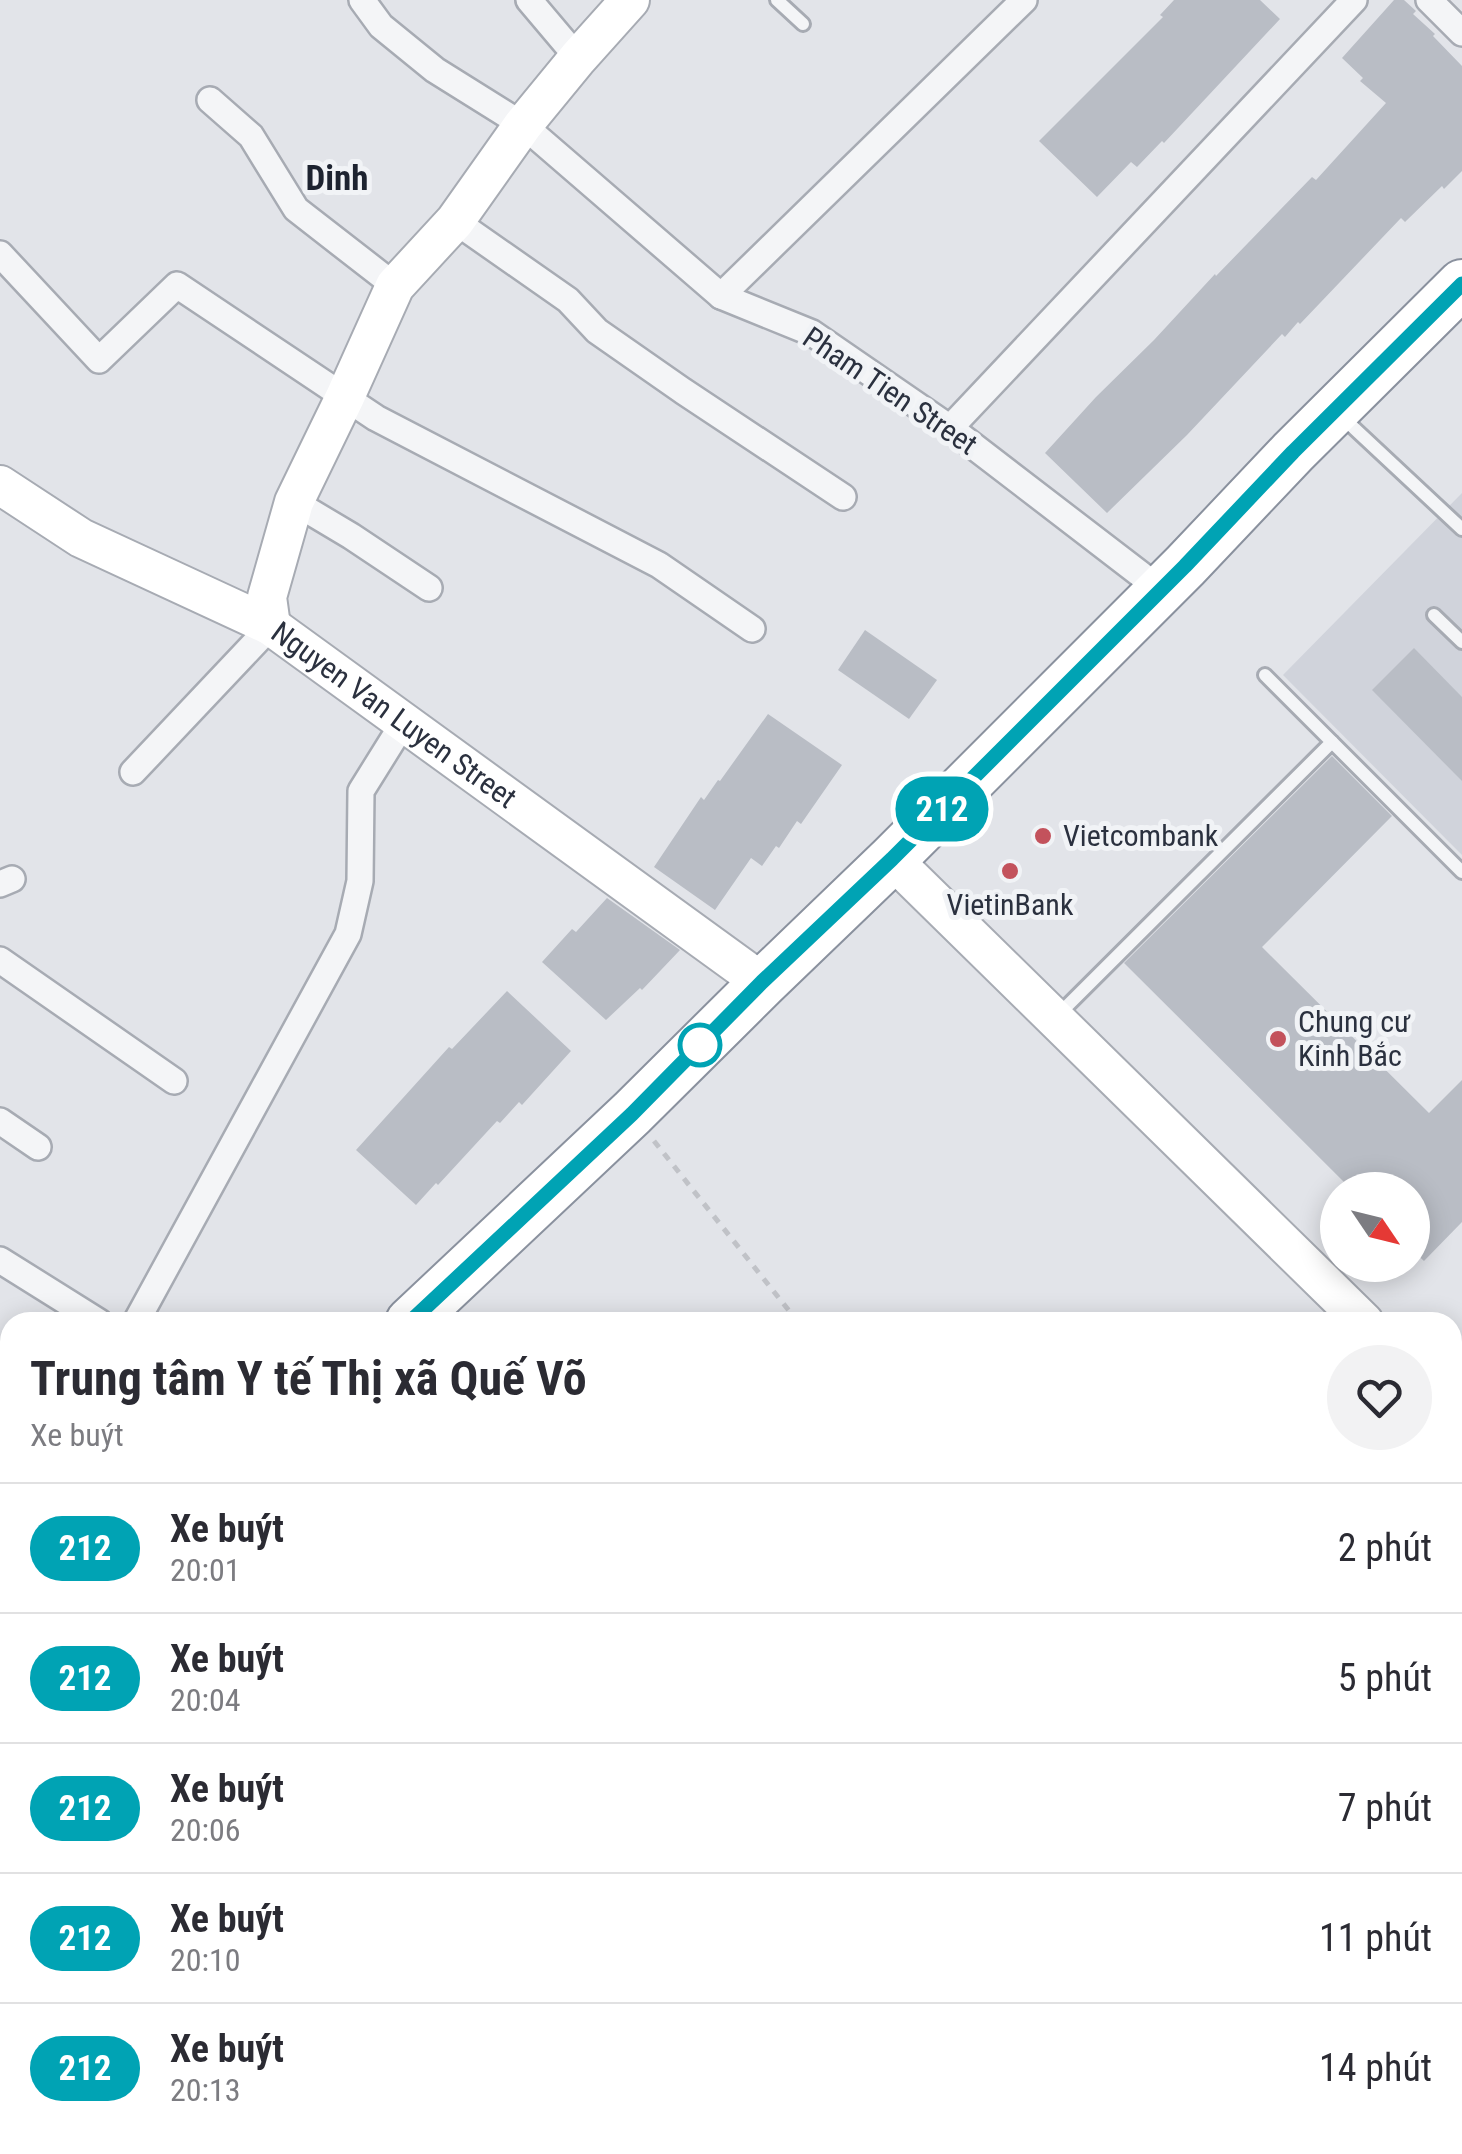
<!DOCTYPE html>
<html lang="vi">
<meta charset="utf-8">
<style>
:root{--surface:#fff;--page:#f2f2f3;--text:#2b2b33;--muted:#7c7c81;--line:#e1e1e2}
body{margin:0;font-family:"Roboto Condensed",sans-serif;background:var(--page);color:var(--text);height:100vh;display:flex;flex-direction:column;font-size:38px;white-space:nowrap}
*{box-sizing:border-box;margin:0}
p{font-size:32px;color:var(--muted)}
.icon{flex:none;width:55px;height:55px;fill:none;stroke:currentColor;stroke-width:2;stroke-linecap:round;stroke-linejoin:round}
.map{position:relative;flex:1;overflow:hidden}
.panel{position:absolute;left:0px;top:1312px;width:1462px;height:842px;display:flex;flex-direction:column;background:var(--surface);border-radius:30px 30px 0 0;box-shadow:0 5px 25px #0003}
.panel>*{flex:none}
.badge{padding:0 20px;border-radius:32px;font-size:35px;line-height:65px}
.needle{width:65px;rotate:125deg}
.controls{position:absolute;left:1320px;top:1172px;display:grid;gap:20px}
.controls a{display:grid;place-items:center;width:110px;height:110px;border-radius:50%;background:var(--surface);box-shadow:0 5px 25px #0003;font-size:50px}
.map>.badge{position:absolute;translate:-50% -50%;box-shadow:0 0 0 5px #fff}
.round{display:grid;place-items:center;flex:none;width:105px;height:105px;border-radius:52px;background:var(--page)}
.headline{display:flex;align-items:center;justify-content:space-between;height:170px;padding:0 30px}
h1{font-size:48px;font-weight:700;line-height:75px}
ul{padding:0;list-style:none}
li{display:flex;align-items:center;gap:30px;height:130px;padding:0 30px;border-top:2px solid var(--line)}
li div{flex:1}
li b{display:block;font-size:38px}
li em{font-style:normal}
li .badge{min-width:110px;font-weight:700;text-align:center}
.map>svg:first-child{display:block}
.built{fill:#d0d3db}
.building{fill:#b9bdc5}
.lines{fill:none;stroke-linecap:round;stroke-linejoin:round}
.lane-casing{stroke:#a7abb3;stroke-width:18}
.street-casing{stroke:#a7abb3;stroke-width:30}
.secondary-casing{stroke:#a7abb3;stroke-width:42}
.highway-casing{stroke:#8a919e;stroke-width:52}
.path{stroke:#c0c2c7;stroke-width:5;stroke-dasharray:8 8;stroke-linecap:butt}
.lane{stroke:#f4f5f7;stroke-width:12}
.street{stroke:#f4f5f7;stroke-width:25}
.secondary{stroke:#fff;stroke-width:38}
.highway{stroke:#fff;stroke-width:48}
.line-casing{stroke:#fff;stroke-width:22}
.line{stroke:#00a3b4;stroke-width:15}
.poi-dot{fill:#c3525c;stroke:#f1f3f6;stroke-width:4}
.stop-dot{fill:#fff;stroke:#00a3b4;stroke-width:5}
.labels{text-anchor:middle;stroke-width:10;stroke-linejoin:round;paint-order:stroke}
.street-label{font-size:30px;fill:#2b313f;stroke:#f1f3f6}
.poi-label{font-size:30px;fill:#2b313f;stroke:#f1f3f6;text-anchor:start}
.quarter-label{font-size:35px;font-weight:bold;fill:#1d2330;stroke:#f1f3f6}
</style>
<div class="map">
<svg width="1462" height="2154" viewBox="0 0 1462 2154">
<rect width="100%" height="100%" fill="#e2e4e9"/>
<polygon class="built" points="1462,493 1462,855 1283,675"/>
<g class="building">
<polygon points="1174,0 1260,0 1280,19 1164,143 1162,141 1137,167 1131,162 1097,197 1039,141 1163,17 1160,15"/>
<polygon points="1394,0 1404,0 1416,11 1413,14 1435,34 1433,36 1462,66 1462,171 1444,189 1442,186 1405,222 1401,218 1300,324 1298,322 1285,337 1282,334 1187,435 1107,513 1045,453 1096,397 1154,340 1215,274 1216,276 1312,177 1316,180 1386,103 1360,81 1363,78 1342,58"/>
<polygon points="865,630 937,680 909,719 838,670"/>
<polygon points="1414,648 1462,697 1462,781 1372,690"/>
<polygon points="768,714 842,765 801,824 797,821 779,848 776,846 762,866 751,858 715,910 654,867 701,797 704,800 718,780 720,781"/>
<polygon points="1332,756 1392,816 1262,947 1429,1113 1462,1080 1462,1222 1424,1261 1412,1250 1412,1190 1352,1190 1124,963"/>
<polygon points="607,898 680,950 642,990 640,988 606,1020 542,962 572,929 576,932"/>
<polygon points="507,991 571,1051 522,1105 519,1102 500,1123 497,1121 438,1185 436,1183 416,1205 356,1150 449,1047 452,1049"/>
</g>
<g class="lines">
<defs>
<g id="lane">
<polyline points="777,0 803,24"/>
<polyline points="1341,416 1462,529"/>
<polyline points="1434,615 1462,642"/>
<polyline points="1332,742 1462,872"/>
<polyline points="1057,1016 1332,742 1265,675"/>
</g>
<g id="street">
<polyline points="362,0 381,26 435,70 523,125 721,296 812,333 950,428 1161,590"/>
<polyline points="529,0 578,58"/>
<polyline points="1429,0 1462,33"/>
<polyline points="210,100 251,136 296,209 395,286"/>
<polyline points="455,221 568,300 597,331 683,391 843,497"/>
<polyline points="0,254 99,360 177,285 376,418 659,565 752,629"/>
<polyline points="721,296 1024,0"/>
<polyline points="950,428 1354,0"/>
<polyline points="294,502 351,536 429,588"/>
<polyline points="133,772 271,626"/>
<polyline points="0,884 12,879"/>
<polyline points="0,960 174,1081"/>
<polyline points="0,1121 38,1147"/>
<polyline points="0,1260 99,1322"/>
<polyline points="136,1322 348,934 360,881 361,791 404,722"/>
<polyline points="1452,1386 1462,1378"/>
<polyline points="0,1502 10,1493"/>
<polyline points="0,1543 10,1560"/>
</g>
<g id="secondary">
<path id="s1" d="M0 485 81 538 271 626 763 983"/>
<polyline points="271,626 267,597 294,502 345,397 395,286 455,221 523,125 578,58 630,0"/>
<polyline points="892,859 1364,1322"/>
<polyline points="1452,1411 1462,1420"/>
</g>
<g id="highway">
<polyline points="410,1322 632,1113 763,983 892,859 1185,566 1293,452 1462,284"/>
<polyline points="0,1675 10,1669"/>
</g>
</defs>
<use href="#lane" class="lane-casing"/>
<use href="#street" class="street-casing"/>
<use href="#secondary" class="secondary-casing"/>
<use href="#highway" class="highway-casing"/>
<g class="path">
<polyline points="654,1141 798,1322"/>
<polyline points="1407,2145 1409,2154"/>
</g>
<use href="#lane" class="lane"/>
<use href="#street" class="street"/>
<use href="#secondary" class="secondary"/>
<use href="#highway" class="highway"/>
</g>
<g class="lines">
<defs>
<polyline id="line" points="410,1322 632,1114 762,982 892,859 1185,566 1293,452 1462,284"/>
</defs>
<use href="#line" class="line-casing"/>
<use href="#line" class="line"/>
</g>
<g class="poi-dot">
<circle cx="1043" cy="836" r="10"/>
<circle cx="1010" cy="871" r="10"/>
<circle cx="1278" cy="1039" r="10"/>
</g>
<circle class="stop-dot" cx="700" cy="1045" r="20"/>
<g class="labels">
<g class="street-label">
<text transform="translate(890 391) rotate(34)" y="10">Pham Tien Street</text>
<text dy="10" stroke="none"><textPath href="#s1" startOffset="458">Nguyen Van Luyen Street</textPath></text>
</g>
<g class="poi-label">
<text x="1063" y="846">Vietcombank</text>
<text x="1010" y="915" text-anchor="middle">VietinBank</text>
<text x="1298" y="1032">Chung cư<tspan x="1298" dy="34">Kinh Bắc</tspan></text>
</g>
<g class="quarter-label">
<text x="337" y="190">Dinh</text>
</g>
</g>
</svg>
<div class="controls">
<a><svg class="needle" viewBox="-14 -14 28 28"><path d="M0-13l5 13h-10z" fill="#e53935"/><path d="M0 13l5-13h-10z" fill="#7c7c81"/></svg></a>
</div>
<b class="badge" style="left:942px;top:809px;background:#00a3b4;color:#fff">212</b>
<section class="panel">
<div class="headline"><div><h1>Trung tâm Y tế Thị xã Quế Võ</h1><p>Xe buýt</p></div><a class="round"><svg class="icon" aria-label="heart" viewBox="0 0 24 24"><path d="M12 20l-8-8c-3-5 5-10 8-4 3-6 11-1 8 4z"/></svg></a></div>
<ul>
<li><span class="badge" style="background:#00a3b4;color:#fff">212</span><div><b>Xe buýt</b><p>20:01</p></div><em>2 phút</em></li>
<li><span class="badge" style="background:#00a3b4;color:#fff">212</span><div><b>Xe buýt</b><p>20:04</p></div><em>5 phút</em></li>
<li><span class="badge" style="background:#00a3b4;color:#fff">212</span><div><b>Xe buýt</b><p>20:06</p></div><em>7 phút</em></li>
<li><span class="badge" style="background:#00a3b4;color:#fff">212</span><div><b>Xe buýt</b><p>20:10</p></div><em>11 phút</em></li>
<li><span class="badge" style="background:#00a3b4;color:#fff">212</span><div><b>Xe buýt</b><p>20:13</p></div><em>14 phút</em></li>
</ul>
</section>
</div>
